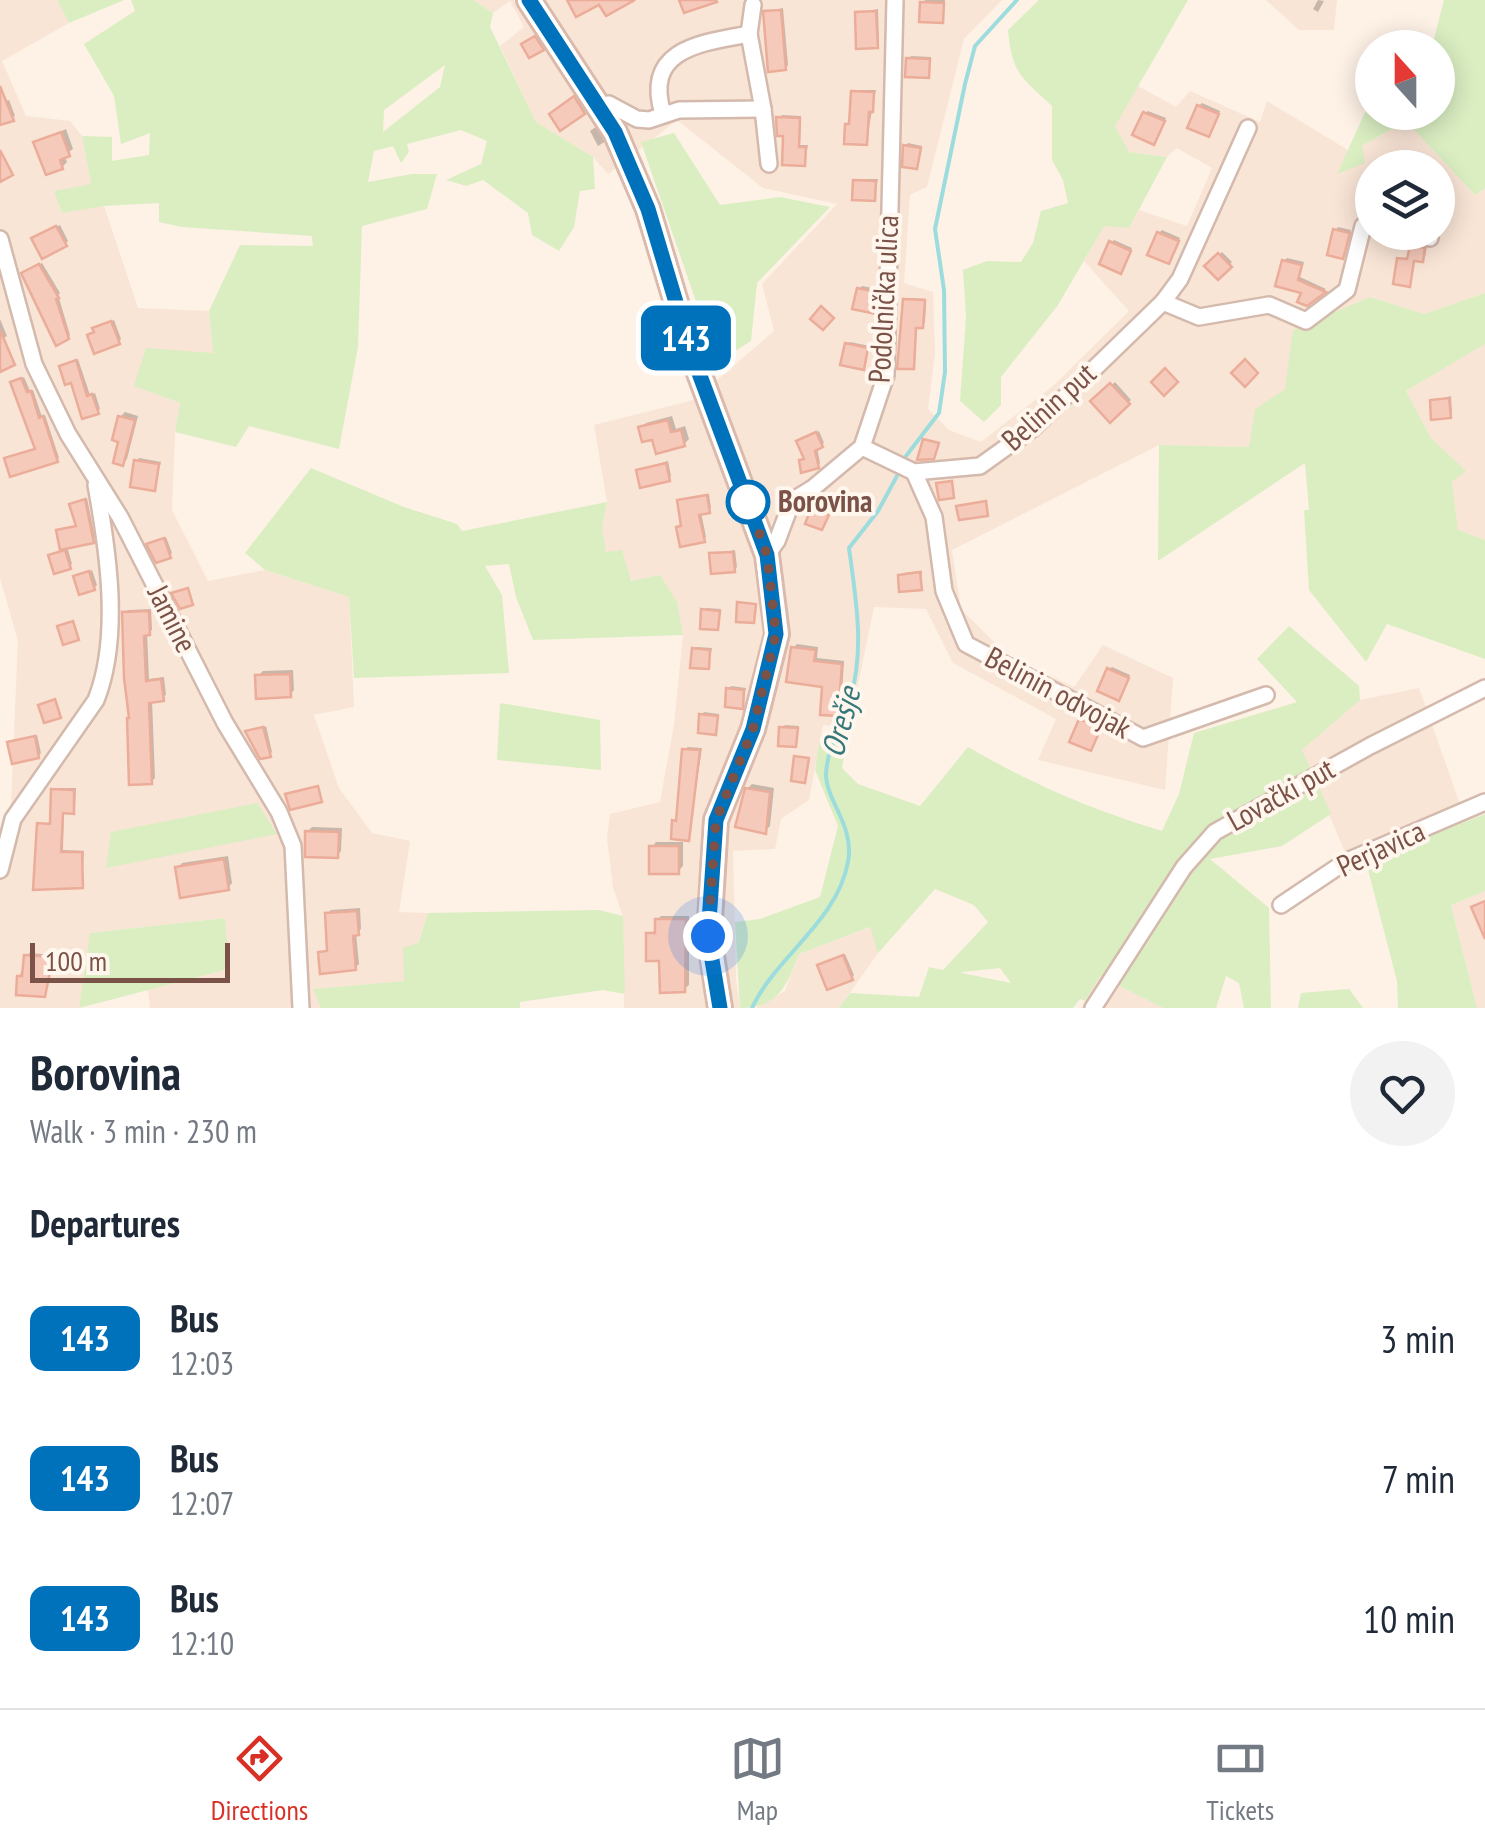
<!DOCTYPE html>
<meta charset="utf-8">
<style>
:root{--surface:#fff;--page:#f2f2f3;--text:#1f2937;--muted:#747a83;--line:#e0e1e3;--accent:#d93025}
body{margin:0;font-family:"PT Sans Narrow",sans-serif;background:var(--page);color:var(--text);height:100vh;display:flex;flex-direction:column;font-size:38px;white-space:nowrap}
*{box-sizing:border-box;margin:0}
p{font-size:32px;color:var(--muted)}
.icon{flex:none;width:55px;height:55px;fill:none;stroke:currentColor;stroke-width:2;stroke-linecap:round;stroke-linejoin:round}
.map{position:relative;height:1008px;overflow:hidden}
.side{display:flex;flex-direction:column;background:var(--surface);flex:1}
.side>*{flex:none}
.badge{padding:0 20px;border-radius:15px;font-size:35px;line-height:65px}
.needle{width:65px;rotate:339deg}
.fabs{position:absolute;left:1355px;top:30px;display:grid;gap:20px}
.fabs a{display:grid;place-items:center;width:100px;height:100px;border-radius:50%;background:var(--surface);box-shadow:0 5px 25px #0003;font-size:50px}
.scale{position:absolute;left:30px;bottom:25px;width:200px;box-sizing:border-box;padding-left:10px;border:5px solid #7b5247;border-top:0;font-size:28px;line-height:35px;white-space:nowrap;color:#7b5247;-webkit-text-stroke:8px #fff6ee;paint-order:stroke}
.you{position:absolute;width:50px;height:50px;margin:-25px;border:8px solid #fff;border-radius:50%;background:#1a73e8;box-shadow:0 0 0 15px #1a73e833}
.map>.badge{position:absolute;translate:-50% -50%;box-shadow:0 0 0 5px #fff}
h2{padding:0 30px;font-size:38px;line-height:90px}
.round{display:grid;place-items:center;flex:none;width:105px;height:105px;border-radius:52px;background:var(--page)}
.headline{display:flex;align-items:center;justify-content:space-between;height:170px;padding:0 30px}
h1{font-size:48px;font-weight:700;line-height:75px}
ul{padding:0;list-style:none}
li{display:flex;align-items:center;gap:30px;height:140px;padding:0 30px}
li div{flex:1}
li b{display:block;font-size:38px}
li em{font-style:normal}
li .badge{min-width:110px;font-weight:700;text-align:center}
.menu{display:flex;justify-content:space-around;align-items:center;height:140px;border-top:2px solid var(--line);background:var(--surface);font-size:28px;color:var(--muted)}
.menu a{display:grid;justify-items:center;gap:5px}
.menu .on{color:var(--accent)}
.map>svg:first-child{display:block}
.residential{fill:#f9e5d6;fill-rule:evenodd}
.green{fill:#daeec2;fill-rule:evenodd}
.shadow{fill:#0003}
.lines{fill:none;stroke-linecap:round;stroke-linejoin:round}
.stream{stroke:#9ddcdd;stroke-width:4}
.building{fill:#f6cabb;stroke:#ebad99;stroke-width:2.5}
.street-casing{stroke:#d4b9ad;stroke-width:20}
.secondary-casing{stroke:#dabaac;stroke-width:28}
.street{stroke:#fff;stroke-width:15}
.secondary{stroke:#fff;stroke-width:22}
.line-casing{stroke:#fff;stroke-width:22}
.line{stroke:#0072bc;stroke-width:15}
.walk{stroke:#7b5247;stroke-width:10;stroke-dasharray:0 18}
.stop-dot{fill:#fff;stroke:#0072bc;stroke-width:5}
.labels{text-anchor:middle;stroke-width:8;stroke-linejoin:round;paint-order:stroke}
.street-label{font-size:30px;fill:#7b5247;stroke:#fff6ee}
.stop-label{font-size:30px;font-weight:bold;fill:#7b5247;stroke:#fff6ee;text-anchor:start}
.water-label{font-size:32px;font-style:italic;fill:#367879;stroke:#fff6ee}
</style>
<div class="map">
<svg width="1485" height="1008" viewBox="0 0 1485 1008">
<rect width="100%" height="100%" fill="#fef1e6"/>
<g class="residential">
<polygon points="0,0 57,0 69,23 2,61 26,116 70,121 82,136 91,184 62,212 104,206 138,308 209,311 213,353 134,385 180,403 175,432 172,510 208,581 265,570 349,597 354,707 314,715 339,788 372,833 410,841 399,912 428,913 404,981 314,989 321,1008 150,1008 148,990 229,969 224,918 91,933 79,1008 0,1008 0,842 11,804 18,641 0,578"/>
<path d="M473 0H1002L964 39 927 187 910 195 904 283 933 292 935 352 928 409 949 430 981 442 1054 385 1129 311 1084 261 1104 225 1129 227 1139 210 1187 226 1212 168 1177 148 1167 157 1129 152 1114 126 1138 86 1176 107 1190 91 1260 122 1267 101 1348 150 1338 172 1361 147 1406 121 1475 195 1485 188V293L1424 314 1370 297 1285 390 1255 410 1250 447 1159 445 952 550 961 609 1009 657 1074 687 1103 645 1173 678 1165 790 1038 760 1056 719 953 663 926 609 874 607 849 728 823 725 809 800 781 819 775 849 733 851 736 979 740 1008H624L623 916 613 888 607 838 610 814 660 802 674 725 683 635 606 553 602 528 607 502 594 425 694 400 774 331 762 284 837 204 763 188 677 120 608 174 593 157 536 122 500 46 524 27 510 1 493 13ZM1372 168H1438V232H1372Z"/>
<polygon points="1266,0 1337,0 1334,30 1299,30"/>
<polygon points="1485,344 1485,540 1458,530 1452,482 1465,471 1431,438 1406,391"/>
<polygon points="1419,688 1461,807 1347,857 1302,750 1360,700"/>
<polygon points="1485,891 1485,1008 1477,1008 1451,905"/>
<polygon points="871,927 878,953 839,1008 756,1008 785,991 799,954"/>
<polygon points="1100,976 1163,1008 1081,1008"/>
</g>
<g class="green">
<polygon points="57,0 124,0 69,23"/>
<path d="M131 0H473L493 13 490 27 536 122 593 157 595 189 580 191 574 227 559 251 532 235 528 213 483 180 466 186 446 180 481 164 487 141 461 130 407 144 409 152 401 163 393 146 374 151 368 182 412 174H437L427 209 362 226 358 347 339 449 249 426 236 447 175 432 180 403 134 386 146 348 213 353 209 311 240 245 313 246 312 236 182 227 159 222V203L104 206 62 213 54 191 91 184 82 136 112 137V161L149 155 150 133 121 144 114 96 84 44 135 11ZM445 65 440 87 383 132 384 110Z"/>
<path d="M1039 0H1188L1115 126 1129 152 1167 157 1129 228 1104 226 1058 305 1001 377V405L984 422 960 401 966 317 963 270 987 261 1021 262 1033 243 1041 211 1068 203 1063 180 1052 160V106C1022 78 1012 74 1008 30Z"/>
<polygon points="1444,0 1485,0 1485,188 1475,195 1406,121 1362,146 1365,163 1337,174 1372,97 1372,112 1438,112 1438,48 1432,47"/>
<polygon points="674,133 720,205 780,197 830,207 757,283 751,341 717,362 641,142"/>
<polygon points="1485,293 1485,344 1406,391 1431,438 1466,471 1452,482 1458,530 1485,540 1485,659 1387,624 1366,662 1309,590 1304,510 1309,510 1305,463 1158,561 1159,445 1249,447 1255,409 1285,389 1293,330 1370,297 1424,314"/>
<polygon points="311,468 404,507 457,524 462,531 607,502 602,528 606,552 622,550 631,581 660,575 677,602 683,635 533,640 516,597 509,564 485,566 502,595 509,673 354,678 349,597 265,570 245,553"/>
<path d="M1289 626 1359 686 1360 700 1302 750 1331 814 1282 846 1210 859 1269 908 1271 1008H1244L1239 983 1226 976 1216 1008H1163L1100 976 1085 1001 1080 999 1073 1008H839L850 993 919 997 929 967 943 970 988 922 974 905 935 889 878 953 870 927 799 954C787 985 779 1008 740 1008L735 922 760 919 820 897 838 826 815 770 820 739H847L842 768 858 784 920 806 968 747C1036 786 1087 808 1162 831L1179 794 1194 733 1297 702 1257 659ZM1000 968 1011 983 962 973V972Z"/>
<polygon points="500,703 600,720 601,770 497,760"/>
<polygon points="257,803 277,834 106,868 111,832"/>
<polygon points="1485,814 1485,891 1451,905 1477,1008 1398,1008 1397,981 1367,866 1387,852 1403,851 1409,844"/>
<polygon points="599,910 623,916 625,994 603,990 520,1002 520,1008 321,1008 313,989 404,981 403,948 418,943 428,913"/>
<polygon points="225,918 229,969 79,1008 90,933"/>
<polygon points="1349,989 1363,1008 1298,1008 1301,993"/>
</g>
<g class="shadow">
<polygon points="925,0 945,0 942,20 923,3"/>
<polygon points="1318,0 1324,1 1318,12 1313,9"/>
<polygon points="783,8 788,65 785,68 766,12"/>
<polygon points="878,9 879,43 877,46 858,13"/>
<polygon points="911,56 931,57 928,76 909,59"/>
<polygon points="856,90 876,90 866,142 847,125"/>
<polygon points="577,96 586,109 584,112 554,112"/>
<polygon points="9,100 15,116 0,122 0,103"/>
<polygon points="1202,103 1220,111 1211,132 1199,106"/>
<polygon points="1148,111 1166,118 1156,139 1145,113"/>
<polygon points="782,115 801,116 800,145 808,145 804,164 786,134 779,118"/>
<polygon points="597,126 606,141 598,146 590,131"/>
<polygon points="66,129 73,149 64,155 67,162 62,167 36,143"/>
<polygon points="908,143 922,146 917,167 905,146"/>
<polygon points="858,179 878,179 874,198 855,181"/>
<polygon points="60,225 68,241 65,244 37,236"/>
<polygon points="1338,227 1351,230 1342,257 1336,230"/>
<polygon points="1162,230 1180,238 1171,259 1159,233"/>
<polygon points="1114,240 1132,248 1123,268 1111,243"/>
<polygon points="1415,244 1427,246 1425,257 1415,258 1409,284 1399,259 1410,257"/>
<polygon points="1222,252 1232,262 1218,277 1208,266"/>
<polygon points="1287,258 1304,262 1300,277 1326,289 1307,303 1305,291 1284,261"/>
<polygon points="42,263 60,293 58,295 70,335 68,337 27,271"/>
<polygon points="862,286 878,289 875,311 859,289"/>
<polygon points="909,298 926,299 925,323 917,326 913,367 906,300"/>
<polygon points="0,319 7,336 0,340"/>
<polygon points="114,320 121,339 119,342 90,335 98,326"/>
<polygon points="850,342 870,346 863,367 847,344"/>
<polygon points="78,359 90,395 95,393 100,409 97,411 62,366"/>
<polygon points="24,377 30,391 33,390 42,417 45,415 59,458 56,460 7,459 37,448 13,382"/>
<polygon points="1115,382 1131,400 1110,419 1094,402"/>
<polygon points="1451,396 1452,413 1450,416 1432,401"/>
<polygon points="125,412 138,416 127,459 123,463 120,417"/>
<polygon points="672,416 676,429 685,426 689,439 684,444 654,437 641,428 646,423"/>
<polygon points="819,431 824,443 817,447 820,463 818,466 802,461 806,457 802,439"/>
<polygon points="139,458 161,462 154,488 137,461"/>
<polygon points="668,461 671,476 669,478 638,470"/>
<polygon points="709,494 711,508 701,512 706,537 704,539 678,528 681,525 680,501"/>
<polygon points="87,498 95,538 67,546 72,564 69,566 51,556 62,550 59,531 78,525 72,505"/>
<polygon points="166,537 172,553 169,556 149,544"/>
<polygon points="735,550 737,567 734,570 712,554"/>
<polygon points="92,570 97,585 94,588 76,577"/>
<polygon points="922,571 921,587 901,576 903,573"/>
<polygon points="707,608 721,609 717,627 704,610"/>
<polygon points="151,609 152,630 147,633 149,679 164,677 166,695 152,700 155,778 151,782 129,719 124,613 128,610"/>
<polygon points="797,644 818,647 817,658 844,661 841,710 837,713 825,685 793,648"/>
<polygon points="697,647 712,648 708,667 694,650"/>
<polygon points="1112,667 1130,675 1121,695 1109,669"/>
<polygon points="293,670 294,690 290,695 258,676 263,671"/>
<polygon points="731,686 746,688 742,706 729,689"/>
<polygon points="704,712 719,714 715,732 702,715"/>
<polygon points="1084,718 1102,725 1093,746 1081,720"/>
<polygon points="785,725 799,726 795,745 782,728"/>
<polygon points="266,726 272,752 270,754 248,732"/>
<polygon points="37,735 41,753 38,756 10,742"/>
<polygon points="687,747 702,748 688,839 674,837"/>
<polygon points="752,784 774,788 770,826 765,831 747,789"/>
<polygon points="56,788 76,788 75,809 64,811 63,850 84,851 82,885 39,824 52,822"/>
<polygon points="312,827 342,828 341,851 337,856 307,832"/>
<polygon points="656,842 683,842 683,866 678,871 652,847"/>
<polygon points="228,856 232,883 228,888 178,868 182,863"/>
<polygon points="360,908 361,929 356,933 359,964 355,968 321,953 329,948 327,914 331,910"/>
<polygon points="661,916 689,916 689,985 684,989 661,958 648,934 657,930 657,920"/>
<polygon points="29,953 54,955 44,994 19,977"/>
<polygon points="845,954 854,975 851,978 823,963"/>
</g>
<g class="lines">
<g class="stream">
<polyline points="906,456 939,413 945,372 944,290 935,229 965,84 975,46 1017,0"/>
<path d="M752 1008C776 956 837 922 848 862 855 826 826 801 826 774 827 748 843 724 850 700 865 649 856 600 849 548L878 511 897 476"/>
</g>
</g>
<g class="building">
<polygon points="567,0 635,0 606,16 599,5 576,17"/>
<polygon points="679,0 716,0 717,2 684,13"/>
<polygon points="920,2 944,3 943,23 919,22"/>
<polygon points="781,10 786,70 768,72 763,11"/>
<polygon points="876,11 878,48 856,49 855,12"/>
<polygon points="535,36 544,50 529,58 521,44"/>
<polygon points="906,58 930,59 929,78 905,77"/>
<polygon points="0,86 14,121 0,125"/>
<polygon points="851,91 874,92 873,112 869,112 867,145 844,144 845,124 849,124"/>
<polygon points="574,96 585,114 560,131 549,114"/>
<polygon points="1197,105 1219,114 1209,137 1187,128"/>
<polygon points="1143,112 1165,121 1154,145 1132,135"/>
<polygon points="776,117 800,118 799,147 806,147 805,166 782,165 783,136 777,136"/>
<polygon points="61,132 70,156 60,160 63,169 46,175 33,142"/>
<polygon points="903,145 921,148 917,169 902,167"/>
<polygon points="0,150 13,175 0,182"/>
<polygon points="853,180 876,181 875,201 852,200"/>
<polygon points="56,226 67,246 42,259 31,238"/>
<polygon points="1333,229 1350,233 1343,259 1327,255"/>
<polygon points="1157,232 1179,241 1169,264 1147,255"/>
<polygon points="1109,241 1131,251 1121,274 1099,264"/>
<polygon points="1410,245 1425,248 1423,262 1414,261 1410,287 1393,284 1397,258 1407,259"/>
<polygon points="1218,253 1232,267 1218,280 1204,266"/>
<polygon points="1282,260 1302,265 1298,280 1326,292 1307,306 1297,302 1301,293 1275,286"/>
<polygon points="39,264 59,298 56,299 69,339 56,346 21,273"/>
<polygon points="857,288 877,292 876,314 852,309"/>
<polygon points="903,299 925,300 923,328 916,328 914,369 897,369"/>
<polygon points="821,306 834,318 823,330 810,319"/>
<polygon points="111,321 120,344 94,354 87,335 94,332 92,328"/>
<polygon points="0,330 15,365 0,372"/>
<polygon points="845,343 868,348 864,370 840,365"/>
<polygon points="1245,359 1258,373 1245,387 1231,373"/>
<polygon points="76,360 87,396 92,394 99,414 82,419 71,383 65,385 59,366"/>
<polygon points="1165,368 1178,382 1164,396 1151,382"/>
<polygon points="21,378 27,392 31,391 39,418 43,416 58,462 10,477 4,458 35,449 10,382"/>
<polygon points="1110,383 1130,404 1110,423 1090,401"/>
<polygon points="1449,398 1451,418 1431,420 1430,400"/>
<polygon points="118,416 135,420 123,466 113,463 118,442 112,440"/>
<polygon points="668,420 671,432 681,430 685,446 656,454 652,440 642,442 638,427"/>
<polygon points="816,432 823,447 815,451 819,468 801,473 799,460 804,459 796,441"/>
<polygon points="923,439 939,443 934,459 917,460"/>
<polygon points="134,460 159,464 155,491 130,487"/>
<polygon points="666,463 670,481 640,488 636,470"/>
<polygon points="952,481 954,498 939,500 936,483"/>
<polygon points="707,495 710,513 699,515 705,542 680,547 676,527 681,526 677,500"/>
<polygon points="85,499 94,543 60,550 56,530 76,526 69,504"/>
<polygon points="986,501 988,516 959,520 956,506"/>
<polygon points="811,508 829,515 822,530 805,524"/>
<polygon points="164,538 171,558 156,563 146,544"/>
<polygon points="65,550 71,569 54,574 48,555"/>
<polygon points="733,552 735,572 711,574 709,553"/>
<polygon points="89,571 95,590 79,595 73,576"/>
<polygon points="920,572 922,590 899,592 898,575"/>
<polygon points="188,588 193,605 180,609 171,593"/>
<polygon points="737,602 756,604 754,623 736,622"/>
<polygon points="701,609 720,611 718,630 700,629"/>
<polygon points="149,611 150,635 144,636 146,681 161,679 164,701 149,703 152,784 129,785 127,718 129,718 124,678 122,612"/>
<polygon points="73,621 79,640 63,645 57,626"/>
<polygon points="791,647 816,650 814,661 842,664 838,716 820,715 822,687 786,682"/>
<polygon points="692,648 710,650 709,669 690,668"/>
<polygon points="1107,668 1129,678 1119,701 1097,691"/>
<polygon points="290,674 291,697 256,699 255,675"/>
<polygon points="726,688 744,690 743,709 725,707"/>
<polygon points="55,699 61,718 44,723 38,705"/>
<polygon points="699,714 718,716 716,735 698,733"/>
<polygon points="1079,719 1101,728 1091,751 1069,742"/>
<polygon points="263,727 271,757 260,759 245,731"/>
<polygon points="779,727 798,728 796,747 778,746"/>
<polygon points="35,736 39,758 12,764 7,742"/>
<polygon points="682,749 700,750 689,841 671,839 672,820 676,821"/>
<polygon points="794,756 809,758 805,783 791,781"/>
<polygon points="318,786 322,802 290,810 285,794"/>
<polygon points="745,788 770,792 766,834 735,827"/>
<polygon points="51,789 74,790 74,814 63,813 61,852 82,852 83,888 33,890 37,823 50,824"/>
<polygon points="305,831 339,832 338,858 305,857"/>
<rect x="649" y="846" width="30" height="28"/>
<polygon points="224,859 229,890 180,898 175,867"/>
<polygon points="1485,901 1485,939 1471,907"/>
<polygon points="357,911 359,935 353,936 356,970 320,974 318,952 327,951 325,913"/>
<polygon points="655,919 686,919 685,992 660,993 659,961 646,961 646,933 655,933"/>
<polygon points="24,955 53,957 45,997 16,995 17,976 22,976"/>
<polygon points="843,955 853,980 827,990 817,965"/>
</g>
<g class="lines">
<defs>
<g id="street">
<polyline points="753,5 749,34 763,109 769,164"/>
<polyline points="599,105 609,104 637,119 649,120 679,110 763,109"/>
<path d="M663 114C643 49 700 43 749 34"/>
<polyline points="1401,232 1430,238"/>
<polyline points="0,239 34,364 68,434 120,517 225,723 279,812 293,846 301,1008"/>
<polyline points="1163,302 1199,317 1269,305 1306,321 1347,290 1363,226 1372,227"/>
<polyline points="862,447 914,472 980,466 1033,428 1163,302 1180,279 1248,128"/>
<polyline points="914,472 934,517 944,591 966,644 1143,738 1266,695"/>
<polyline points="767,555 777,541 792,501 813,488 862,447 886,375 895,0"/>
<path d="M0 870 13 819 96 700C121 637 108 551 96 485"/>
<polyline points="1281,905 1345,862 1485,802"/>
<polyline points="1093,1008 1184,867 1215,832 1370,746 1485,688"/>
</g>
<polyline id="secondary" points="529,0 615,132 648,209 690,349 767,555 777,634 753,729 716,820 709,936 720,1008"/>
</defs>
<use href="#street" class="street-casing"/>
<use href="#secondary" class="secondary-casing"/>
<use href="#street" class="street"/>
<use href="#secondary" class="secondary"/>
</g>
<g class="lines">
<defs>
<polyline id="line" points="529,0 615,132 648,209 690,349 767,555 776,634 753,729 716,820 708,936 720,1008"/>
</defs>
<use href="#line" class="line-casing"/>
<use href="#line" class="line"/>
<polyline class="walk" points="708,936 716,820 753,729 776,634 767,555 748,502"/>
</g>
<circle class="stop-dot" cx="748" cy="502" r="20"/>
<g class="labels">
<g class="street-label">
<text transform="translate(884 299) rotate(-87)" y="10">Podolnička ulica</text>
<text transform="translate(1049 407) rotate(-42)" y="10">Belinin put</text>
<text transform="translate(172 619) rotate(63)" y="10">Jamine</text>
<text transform="translate(1058 693) rotate(28)" y="10">Belinin odvojak</text>
<text transform="translate(1281 795) rotate(-29)" y="10">Lovački put</text>
<text transform="translate(1381 849) rotate(-25)" y="10">Perjavica</text>
</g>
<g class="stop-label">
<text x="778" y="512">Borovina</text>
</g>
<g class="water-label">
<text transform="translate(841 722) rotate(-75)" y="11">Orešje</text>
</g>
</g>
</svg>
<div class="fabs">
<a><svg class="needle" viewBox="-14 -14 28 28"><path d="M0-13l5 13h-10z" fill="#e53935"/><path d="M0 13l5-13h-10z" fill="#747a83"/></svg></a>
<a><svg class="icon" aria-label="layers" viewBox="0 0 24 24"><path d="M12 4l9 5-9 5-9-5zM3 14l9 5 9-5"/></svg></a>
</div>
<div class="scale">100 m</div>
<div class="you" style="left:708px;top:936px"></div>
<b class="badge" style="left:686px;top:338px;background:#0072bc;color:#fff">143</b>
</div>
<section class="side">
<div class="headline"><div><h1>Borovina</h1><p>Walk · 3 min · 230 m</p></div><a class="round"><svg class="icon" aria-label="heart" viewBox="0 0 24 24"><path d="M12 20l-8-8c-3-5 5-10 8-4 3-6 11-1 8 4z"/></svg></a></div>
<h2>Departures</h2>
<ul>
<li><span class="badge" style="background:#0072bc;color:#fff">143</span><div><b>Bus</b><p>12:03</p></div><em>3 min</em></li>
<li><span class="badge" style="background:#0072bc;color:#fff">143</span><div><b>Bus</b><p>12:07</p></div><em>7 min</em></li>
<li><span class="badge" style="background:#0072bc;color:#fff">143</span><div><b>Bus</b><p>12:10</p></div><em>10 min</em></li>
</ul>
</section>
<nav class="menu">
<a class="on"><svg class="icon" aria-label="directions" viewBox="0 0 24 24"><path d="M12 3l9 9-9 9-9-9zM9 14v-3h6M13 9l2 2-2 2"/></svg>Directions</a>
<a><svg class="icon" aria-label="map" viewBox="0 0 24 24"><path d="M3 6l6-2 6 2 6-2v14l-6 2-6-2-6 2zM9 4v14M15 6v14"/></svg>Map</a>
<a><svg class="icon" aria-label="tickets" viewBox="0 0 24 24"><path d="M3 7h18v10H3zM15 7v10"/></svg>Tickets</a>
</nav>
